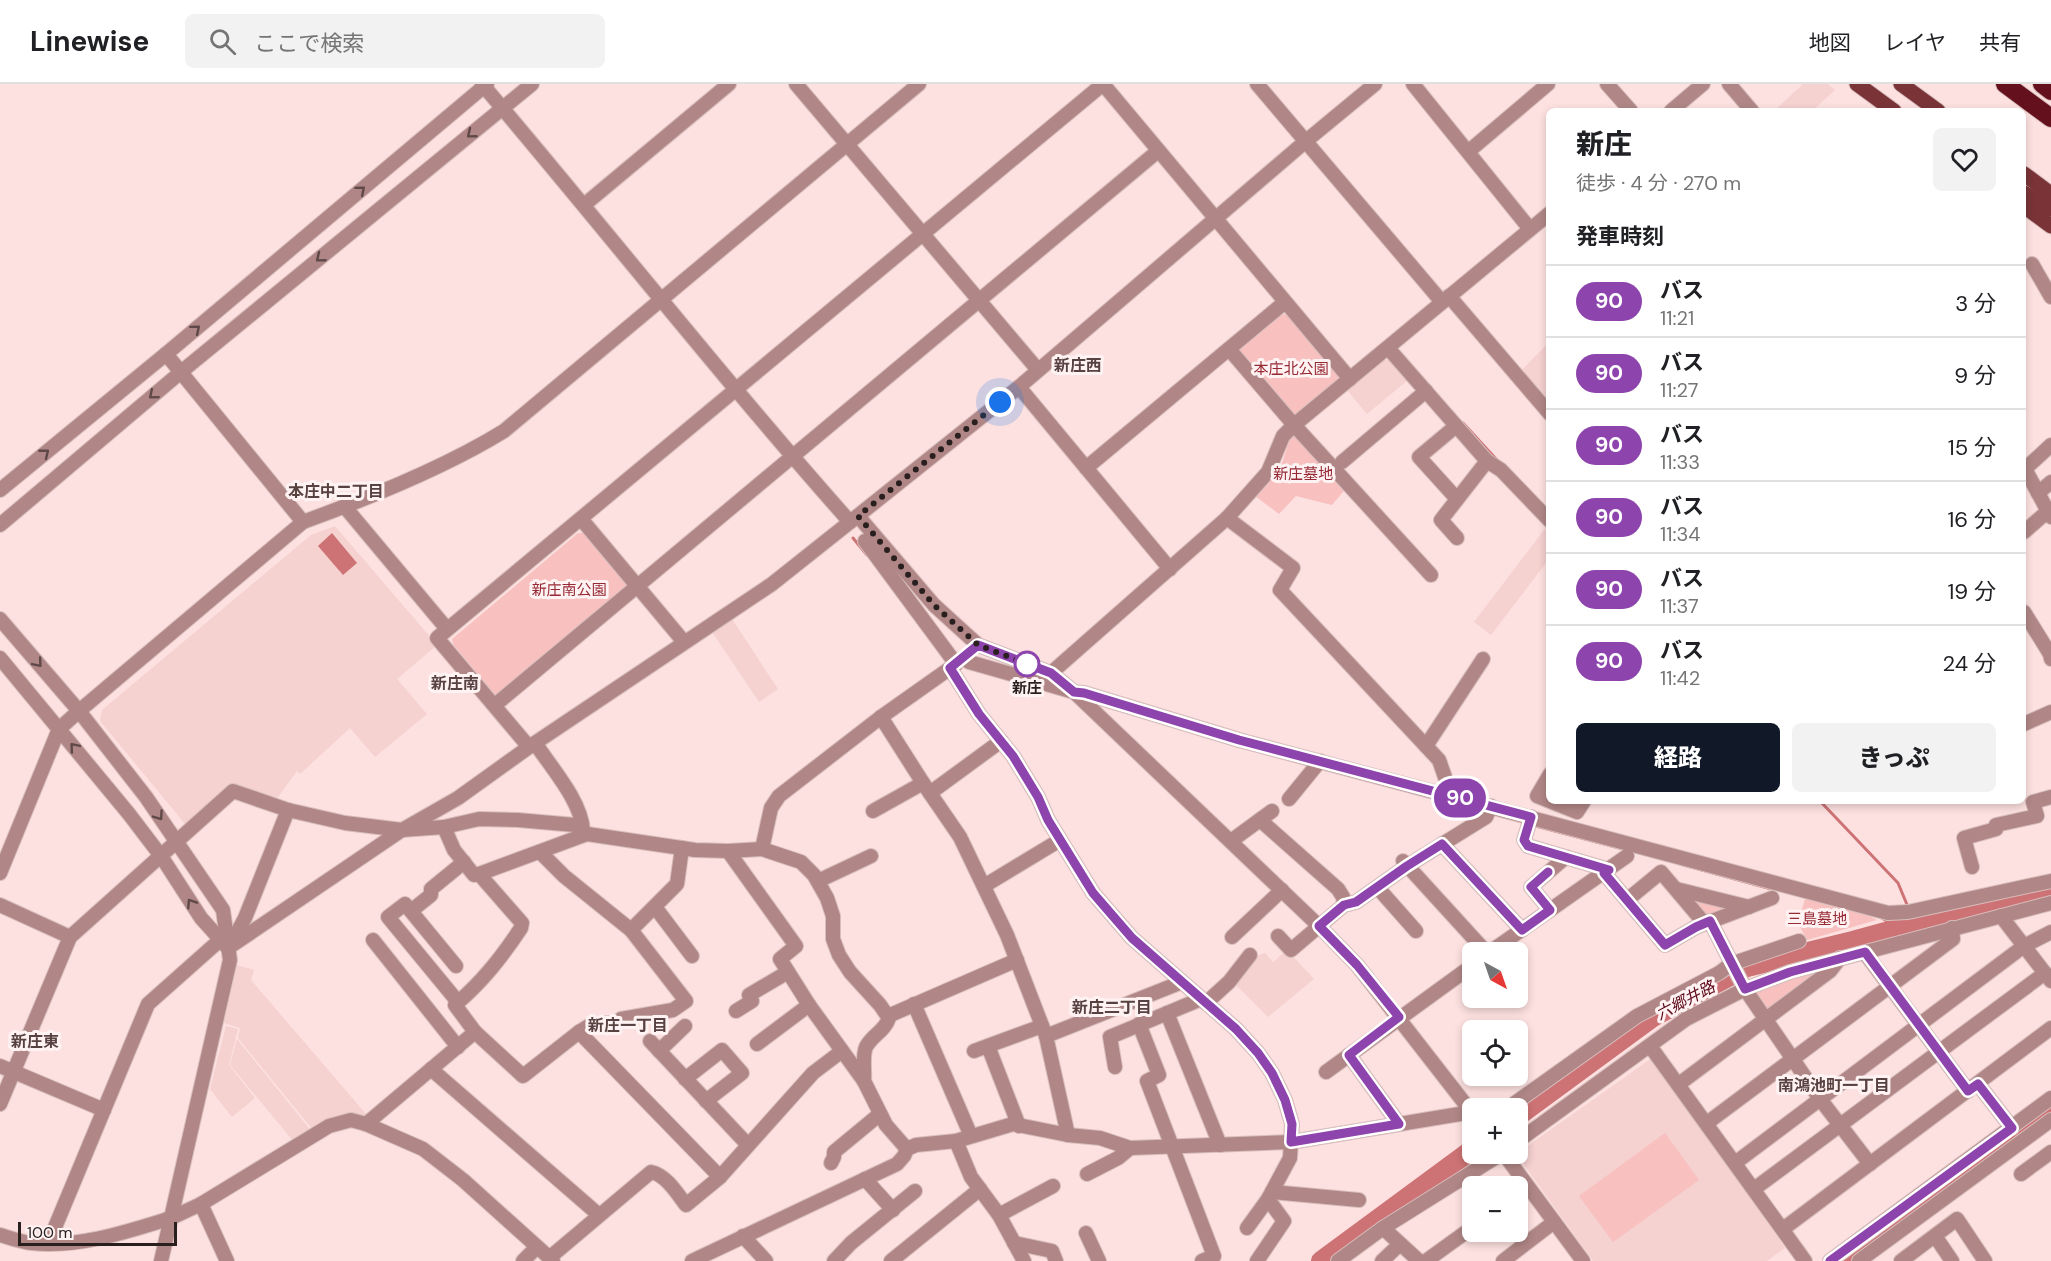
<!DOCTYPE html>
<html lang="ja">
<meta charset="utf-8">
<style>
:root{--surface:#fff;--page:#f2f2f2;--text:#202124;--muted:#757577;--line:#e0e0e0;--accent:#111827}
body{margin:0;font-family:"DM Sans","Noto Sans JP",sans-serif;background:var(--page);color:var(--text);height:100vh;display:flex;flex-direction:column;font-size:22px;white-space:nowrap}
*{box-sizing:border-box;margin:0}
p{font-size:20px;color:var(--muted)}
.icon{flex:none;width:33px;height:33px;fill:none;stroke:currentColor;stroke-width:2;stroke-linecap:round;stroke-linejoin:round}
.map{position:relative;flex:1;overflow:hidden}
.panel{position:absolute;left:1546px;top:24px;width:480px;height:696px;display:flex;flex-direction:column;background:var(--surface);border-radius:9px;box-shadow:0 3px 9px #0003}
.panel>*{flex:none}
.badge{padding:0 12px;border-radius:20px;font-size:21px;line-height:39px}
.needle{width:39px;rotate:140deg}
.buttons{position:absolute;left:1462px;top:858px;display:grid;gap:12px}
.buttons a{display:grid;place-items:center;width:66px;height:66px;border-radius:9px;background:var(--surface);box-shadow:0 3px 9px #0003;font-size:30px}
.scale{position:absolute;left:18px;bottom:15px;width:159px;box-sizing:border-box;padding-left:6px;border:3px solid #291f1f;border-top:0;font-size:16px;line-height:21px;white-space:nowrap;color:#291f1f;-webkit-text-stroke:4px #fef3f2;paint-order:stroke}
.you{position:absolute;width:30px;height:30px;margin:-15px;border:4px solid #fff;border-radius:50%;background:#1a73e8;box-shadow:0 0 0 9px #1a73e833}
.map>.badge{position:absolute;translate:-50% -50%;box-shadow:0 0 0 3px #fff}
h2{padding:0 30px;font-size:22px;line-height:54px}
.round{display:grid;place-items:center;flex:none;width:63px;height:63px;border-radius:9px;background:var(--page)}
.overview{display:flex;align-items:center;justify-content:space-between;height:102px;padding:0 30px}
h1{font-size:28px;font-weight:800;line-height:45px}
.button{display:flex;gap:12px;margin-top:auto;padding:12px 30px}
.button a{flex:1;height:69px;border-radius:9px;background:var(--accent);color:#fff;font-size:24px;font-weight:800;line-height:69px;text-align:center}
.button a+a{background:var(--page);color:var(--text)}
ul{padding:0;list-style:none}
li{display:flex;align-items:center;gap:18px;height:72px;padding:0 30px;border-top:2px solid var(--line)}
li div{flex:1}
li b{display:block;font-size:22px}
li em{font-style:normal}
li .badge{min-width:66px;font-weight:700;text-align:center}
header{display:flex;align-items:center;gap:36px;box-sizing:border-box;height:84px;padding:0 30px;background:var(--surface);border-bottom:2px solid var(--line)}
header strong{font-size:28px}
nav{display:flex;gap:33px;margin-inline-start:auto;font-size:21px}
.search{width:420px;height:54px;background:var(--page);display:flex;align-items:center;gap:15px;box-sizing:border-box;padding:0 21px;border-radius:9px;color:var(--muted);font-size:22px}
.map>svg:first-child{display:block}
.built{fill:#f5d1d0}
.green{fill:#f8c0bf}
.water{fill:#ce7375}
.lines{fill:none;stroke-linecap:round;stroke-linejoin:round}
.stream{stroke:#ce7375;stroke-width:3}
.river{stroke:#ce7375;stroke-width:20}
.minor-casing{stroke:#d7bebd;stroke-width:16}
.major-casing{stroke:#d7bebd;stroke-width:17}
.highway-casing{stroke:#d7bebd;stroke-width:20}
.minor{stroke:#b08786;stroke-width:14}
.major{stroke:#7a3438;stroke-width:15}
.highway{stroke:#64111d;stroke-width:18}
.oneway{stroke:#5f4948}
.line-casing{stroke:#fff;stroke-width:14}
.line{stroke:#8e44ad;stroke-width:9}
.walk{stroke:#291f1f;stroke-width:6;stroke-dasharray:0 10.8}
.stop-dot{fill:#fff;stroke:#8e44ad;stroke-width:3}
.labels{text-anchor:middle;stroke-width:6;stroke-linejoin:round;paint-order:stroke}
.park-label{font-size:15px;fill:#972935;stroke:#fef3f2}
.stop-label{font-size:15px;font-weight:bold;fill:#291f1f;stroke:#fef3f2}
.neighbourhood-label{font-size:16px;font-weight:bold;fill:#584141;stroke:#fef3f2}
.water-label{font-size:16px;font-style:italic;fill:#5d0717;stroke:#fef3f2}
</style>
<header>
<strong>Linewise</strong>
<div class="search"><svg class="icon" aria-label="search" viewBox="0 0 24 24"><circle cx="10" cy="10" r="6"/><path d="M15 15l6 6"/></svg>ここで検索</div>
<nav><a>地図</a><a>レイヤ</a><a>共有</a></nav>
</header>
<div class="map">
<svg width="2051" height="1177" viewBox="0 0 2051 1177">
<rect width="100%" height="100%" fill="#fde1e0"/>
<g class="built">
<polygon points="1803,0 1828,0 1835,6 1812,27 1774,27"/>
<polygon points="1549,258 1549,317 1520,288"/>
<polygon points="1383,276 1391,276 1408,296 1367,330 1347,306"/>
<polygon points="335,442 437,561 397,595 427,630 375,673 350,644 300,690 297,687 276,716 230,700 186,741 100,637 102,626 311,451"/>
<polygon points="1547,442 1549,444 1549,475 1491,551 1474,538"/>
<polygon points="732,535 778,605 759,618 712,548"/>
<polygon points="1287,866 1314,895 1268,933 1233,898 1251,874 1265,869 1273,878"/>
<polygon points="237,881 254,886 251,896 366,1030 313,1046 238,954 240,944 224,939"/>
<polygon points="226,942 238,945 229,981 255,1014 232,1033 210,1005"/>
<polygon points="237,955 312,1048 295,1059 230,981"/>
<polygon points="1652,974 1785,1164 1767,1177 1593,1177 1519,1074 1519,1068"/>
</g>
<g class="green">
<polygon points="1287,230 1338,291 1337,299 1297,333 1290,332 1238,266 1278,231"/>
<polygon points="1296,348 1347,403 1332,421 1296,412 1279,430 1255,412 1281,383 1290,353"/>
<polygon points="578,449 586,449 627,499 627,507 502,611 494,610 453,560 452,555"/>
<polygon points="1805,815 1863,829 1877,836 1807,856 1798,839"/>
<polygon points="1695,817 1732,823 1711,836"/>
<polygon points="1819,886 1823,890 1768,931 1752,911 1771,901"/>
<polygon points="1665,1049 1699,1096 1613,1158 1579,1112"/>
</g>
<polygon class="water" points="332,449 357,479 343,491 318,462"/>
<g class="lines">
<g class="stream">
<polyline points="1463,339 1497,376"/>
<polyline points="853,454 867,471"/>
<polyline points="1820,717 1898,799 1908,823"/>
<polyline points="1532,741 1627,766"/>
<polyline points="1680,780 1775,806"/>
<polyline points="1912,831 1915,840"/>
<polyline points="1882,834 1899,845"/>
</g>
<g class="river">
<polyline points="1518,1032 1653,933 1747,883 1853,857 1915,840 2051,808"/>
<polyline points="1321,1177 1473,1065"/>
<polyline points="1843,1177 2051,1025"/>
</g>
<defs>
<g id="minor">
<path d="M482 0C606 146 724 296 850 438L1019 303 1306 57 1375 0"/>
<polyline points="796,0 1038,286"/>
<polyline points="1103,0 1350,295"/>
<polyline points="1257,0 1442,218"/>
<polyline points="1413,0 1530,145"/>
<polyline points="1607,0 1631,27"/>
<polyline points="1729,0 1752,27"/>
<polyline points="1671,27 1703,0"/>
<polyline points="1469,67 1548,0"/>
<polyline points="584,121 729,0"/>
<polyline points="2032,180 2051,213"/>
<polyline points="1449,212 1550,330"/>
<polyline points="1388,264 1487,377 1501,386 1550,437"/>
<polyline points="1229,265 1294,341 1431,491"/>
<polyline points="166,270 303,438"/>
<polyline points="1019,303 1170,485"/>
<polyline points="1456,342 1419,373 1457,415"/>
<polyline points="1342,378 1426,307"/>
<polyline points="2024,383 2051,433"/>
<polyline points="1086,384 1285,218"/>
<polyline points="2025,385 2051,361"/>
<polyline points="0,406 166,270 487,0"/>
<polyline points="2038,409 2051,398"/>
<polyline points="345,423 447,545"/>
<polyline points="858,432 934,521 978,561 1051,589 1074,608 1319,842 1357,881 1473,1030"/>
<polyline points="1227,434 1293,484 1280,506 1439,676 1447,699 1444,709"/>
<polyline points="582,436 684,558"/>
<polyline points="0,441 181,288 532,0"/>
<polyline points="2024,448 2048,427"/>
<polyline points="1457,454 1441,436 1487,377"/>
<polyline points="865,457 956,580"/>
<polyline points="2024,528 2050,570 2051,575"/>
<path d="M0 535 79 627 146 713 223 826 230 876 171 1134C126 1148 79 1164 31 1159 21 1158 10 1154 0 1151"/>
<polyline points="0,574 129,730 161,772 201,834 228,864"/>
<polyline points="963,574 969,578 1074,608 1084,609 1239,656 1888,829 1908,828 2051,797"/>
<polyline points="950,584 979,630 1013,672 1038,713 1048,736 1093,809 1132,854 1236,945 1258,969 1272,989 1285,1016 1292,1040 1290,1074 1268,1115 1284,1137 1257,1177"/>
<polyline points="1051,589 1227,434 1268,388 1283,352 1294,341 1550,129"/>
<polyline points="495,621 1158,67"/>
<polyline points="881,633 923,699 960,753 1007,851 1046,952 1068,1051"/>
<polyline points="2024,640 2051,628"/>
<path d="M535 659C551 683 582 718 583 747"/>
<polyline points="1426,662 1483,575"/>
<polyline points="529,663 437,554 1103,0"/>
<polyline points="1550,690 1537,712 1577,728 1584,717"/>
<polyline points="930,709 1001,657"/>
<polyline points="1289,715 1320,677"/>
<polyline points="873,727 923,699"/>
<polyline points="1531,733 1524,756 1528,762 1609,786"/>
<polyline points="1260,736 1338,805 1343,813 1344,821"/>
<path d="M444 743 454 766 474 791 479 790 522 839 521 844C501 874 483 897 455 921L475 948 523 992 579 948 720 1093"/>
<polyline points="1231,757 1272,727"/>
<polyline points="1442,760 1522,846"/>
<polyline points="762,765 771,724 779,712 881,633 956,580"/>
<polyline points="728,767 796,862 780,875 809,921 864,997 886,1041 907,1065"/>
<polyline points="540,768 564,792 631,846 686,917 673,926 621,935 616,939 592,940 579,948"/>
<polyline points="1403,777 1486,868"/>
<polyline points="1972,783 1964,754 1996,745 1996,741 2037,732 2033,718 2051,713"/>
<path d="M0 789 59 645 79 627 303 438C369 414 444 384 504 347L919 0"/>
<polyline points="1604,789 1665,861 1696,843 1772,814"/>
<polyline points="479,790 587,750"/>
<polyline points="818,797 871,772"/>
<polyline points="984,802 1060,756"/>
<polyline points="1378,804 1416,847"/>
<polyline points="1676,805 1749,823"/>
<polyline points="1627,816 1661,788 1705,840"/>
<polyline points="0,821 70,853"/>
<polyline points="655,823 692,872"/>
<polyline points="1550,826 1531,803 1566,773"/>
<polyline points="411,827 431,811 431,805 464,778"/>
<polyline points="2001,832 2051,897"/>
<polyline points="1710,837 1745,905 1820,1015 1870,1080"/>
<polyline points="631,846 677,800 682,764"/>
<polyline points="1278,852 1291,866 1344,821 1356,818 1407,782 1486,733 1491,722"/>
<polyline points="1232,853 1282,806"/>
<polyline points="373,856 458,963"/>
<polyline points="231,860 245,834 288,726"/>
<polyline points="228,864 402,746 458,714 529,663 772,500 850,438"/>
<polyline points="1490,868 1627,772"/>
<polyline points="1865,869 1968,1007"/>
<polyline points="456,882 405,820 388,833 458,918"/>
<polyline points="1206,919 1229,898 1250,871"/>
<polyline points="914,920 971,1052"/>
<polyline points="736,927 752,917 749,911 788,888"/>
<polyline points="1167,929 1220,1061"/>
<polyline points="888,932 1017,876"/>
<polyline points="1139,940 1159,991 1147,997 1214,1172 1202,1177"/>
<polyline points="1046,952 1182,898"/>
<polyline points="650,957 748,1061"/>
<polyline points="757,960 809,921"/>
<polyline points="988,962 1019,1042"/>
<polyline points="1650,962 1805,1177"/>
<polyline points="659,967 685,942"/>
<polyline points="974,967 1042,942"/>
<polyline points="1349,971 1399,1040"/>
<polyline points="0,982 104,1026"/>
<polyline points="1115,983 1110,953 1201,915"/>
<polyline points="431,985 599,1131"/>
<polyline points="1326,988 1473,881"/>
<polyline points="685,995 722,966 742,989 706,1017"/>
<polyline points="1679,1000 1830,887 1840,874"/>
<polyline points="1978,1000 2012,1044"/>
<path d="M0 1020 70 853 233 707 288 726 345 739 402 746 444 743 479 735 518 736 575 741 587 750 695 766 728 767 762 765 801 778 814 791 827 814 833 832V855L839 871 850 888 880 921 889 934C885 947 872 951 866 963 862 972 865 987 864 997"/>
<polyline points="1508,1024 1637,932 1719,889 1731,880 1799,857"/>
<polyline points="1707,1039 1953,855 1952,844"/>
<polyline points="366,1040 475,948"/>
<polyline points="956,1057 971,1093 999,1131 1024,1177"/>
<polyline points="1518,1057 1686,935 1745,905 1790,888 2051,819"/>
<polyline points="1504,1070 1583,1177"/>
<polyline points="831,1079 834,1073 834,1068 880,1030"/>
<polyline points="1735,1079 2024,862 2051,848"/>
<polyline points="1087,1090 1118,1074 1130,1064"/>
<polyline points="2021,1090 2051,1068"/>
<polyline points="865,1095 893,1126"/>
<polyline points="1754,1105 2045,889"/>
<polyline points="1272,1108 1359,1116"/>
<polyline points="201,1120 227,1177"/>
<polyline points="999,1131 1053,1102"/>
<polyline points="1247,1144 1268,1115"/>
<polyline points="1383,1144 1419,1177"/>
<polyline points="1783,1145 2051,944"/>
<polyline points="1086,1149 1099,1177"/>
<polyline points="743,1152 766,1177"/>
<polyline points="1935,1152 1952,1177"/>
<polyline points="1014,1159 1052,1167 1056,1177"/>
<polyline points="48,1160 148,920 220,856"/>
<path d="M549 1174 651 1088C666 1091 677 1109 686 1121L720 1093 813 989 842 967"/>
<polyline points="161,1177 171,1134 201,1120 329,1042 351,1036 366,1040 423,1065 463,1096 553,1177"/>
<polyline points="523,1177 537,1163"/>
<polyline points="692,1177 897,1080 904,1072 907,1065 916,1061 956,1057 1013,1040 1068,1051 1100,1054 1130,1064 1291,1058 1472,1028"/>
<polyline points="834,1177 851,1159 915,1107"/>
<polyline points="891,1177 980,1105"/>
<polyline points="1338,1177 1383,1144 1501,1070"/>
<polyline points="1382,1177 1400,1160"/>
<polyline points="1426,1177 1473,1143"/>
<polyline points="1503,1177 1554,1138"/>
<polyline points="1830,1177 2051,1014"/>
<polyline points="1859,1177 2051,1036"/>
<polyline points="1901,1177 1957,1135 1985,1177"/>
</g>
<g id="major">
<polyline points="1857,0 1894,27"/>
<polyline points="1901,0 1938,27"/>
<polyline points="2024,90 2051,110"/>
<polyline points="2024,109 2051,125"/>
<polyline points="2024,122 2051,142"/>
</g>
<g id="highway">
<polyline points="2005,0 2051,34"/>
<polyline points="2042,0 2051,7"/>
</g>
</defs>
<use href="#minor" class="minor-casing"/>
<use href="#major" class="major-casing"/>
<use href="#highway" class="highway-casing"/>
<use href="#minor" class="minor"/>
<use href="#major" class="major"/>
<use href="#highway" class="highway"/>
</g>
<defs><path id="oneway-chevron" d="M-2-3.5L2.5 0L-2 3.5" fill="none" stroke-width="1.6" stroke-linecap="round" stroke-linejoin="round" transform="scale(1.5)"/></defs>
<g class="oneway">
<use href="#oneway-chevron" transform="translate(471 50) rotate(141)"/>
<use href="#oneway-chevron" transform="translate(361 106) rotate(-40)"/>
<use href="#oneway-chevron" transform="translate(320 174) rotate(141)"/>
<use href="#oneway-chevron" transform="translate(196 245) rotate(-40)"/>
<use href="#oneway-chevron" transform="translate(153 311) rotate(140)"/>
<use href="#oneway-chevron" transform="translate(45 369) rotate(-39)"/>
<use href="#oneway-chevron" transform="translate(38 579) rotate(50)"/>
<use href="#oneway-chevron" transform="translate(74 663) rotate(-130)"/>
<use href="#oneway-chevron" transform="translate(159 732) rotate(55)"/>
<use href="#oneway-chevron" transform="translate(191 819) rotate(-123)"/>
</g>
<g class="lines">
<defs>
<polyline id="line" points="1548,788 1531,803 1550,826 1522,846 1442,760 1407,782 1356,818 1344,821 1319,842 1357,881 1399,933 1349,971 1399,1040 1291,1058 1292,1040 1285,1016 1272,989 1258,969 1236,945 1132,854 1093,809 1048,736 1038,713 1013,672 979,630 950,584 978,561 1051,589 1074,608 1084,609 1239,656 1531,733 1524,756 1528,762 1609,786 1604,789 1665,861 1696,843 1710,837 1745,905 1790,888 1865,868 1968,1007 1978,1000 2012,1044 1830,1177"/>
</defs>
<use href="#line" class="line-casing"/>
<use href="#line" class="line"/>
<polyline class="walk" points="1000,318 858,432 934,521 978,561 1033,582 1027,580"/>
</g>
<circle class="stop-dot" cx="1027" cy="580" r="12"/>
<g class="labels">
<g class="park-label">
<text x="1291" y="290">本庄北公園</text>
<text x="1303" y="395">新庄墓地</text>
<text x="569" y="511">新庄南公園</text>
<text x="1817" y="840">三島墓地</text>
</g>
<g class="stop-label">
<text x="1027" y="609">新庄</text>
</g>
<g class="neighbourhood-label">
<text x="1078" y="287">新庄西</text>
<text x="336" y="413">本庄中二丁目</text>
<text x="455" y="605">新庄南</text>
<text x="1112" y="929">新庄二丁目</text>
<text x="628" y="947">新庄一丁目</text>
<text x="35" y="963">新庄東</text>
<text x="1834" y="1007">南鴻池町一丁目</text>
</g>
<g class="water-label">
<text transform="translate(1685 916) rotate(-28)" y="6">六郷井路</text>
</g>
</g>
</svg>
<div class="buttons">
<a><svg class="needle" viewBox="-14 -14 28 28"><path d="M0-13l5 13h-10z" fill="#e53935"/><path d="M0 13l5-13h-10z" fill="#757577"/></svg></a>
<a><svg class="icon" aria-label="locate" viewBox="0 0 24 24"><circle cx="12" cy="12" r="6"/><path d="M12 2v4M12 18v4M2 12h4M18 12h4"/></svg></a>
<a>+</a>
<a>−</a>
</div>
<div class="scale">100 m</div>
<div class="you" style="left:1000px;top:318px"></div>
<b class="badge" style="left:1460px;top:714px;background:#8e44ad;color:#fff">90</b>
<section class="panel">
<div class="overview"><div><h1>新庄</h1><p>徒歩 · 4 分 · 270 m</p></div><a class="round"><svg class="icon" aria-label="heart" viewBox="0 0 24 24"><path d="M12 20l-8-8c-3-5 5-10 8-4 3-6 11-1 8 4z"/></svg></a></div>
<h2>発車時刻</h2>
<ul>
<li><span class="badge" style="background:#8e44ad;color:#fff">90</span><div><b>バス</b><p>11:21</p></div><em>3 分</em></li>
<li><span class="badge" style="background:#8e44ad;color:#fff">90</span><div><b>バス</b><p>11:27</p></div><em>9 分</em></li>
<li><span class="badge" style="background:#8e44ad;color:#fff">90</span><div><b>バス</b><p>11:33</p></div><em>15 分</em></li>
<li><span class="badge" style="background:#8e44ad;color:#fff">90</span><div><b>バス</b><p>11:34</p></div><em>16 分</em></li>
<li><span class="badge" style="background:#8e44ad;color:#fff">90</span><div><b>バス</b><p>11:37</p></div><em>19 分</em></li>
<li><span class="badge" style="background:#8e44ad;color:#fff">90</span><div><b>バス</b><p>11:42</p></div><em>24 分</em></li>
</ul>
<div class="button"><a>経路</a><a>きっぷ</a></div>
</section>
</div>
